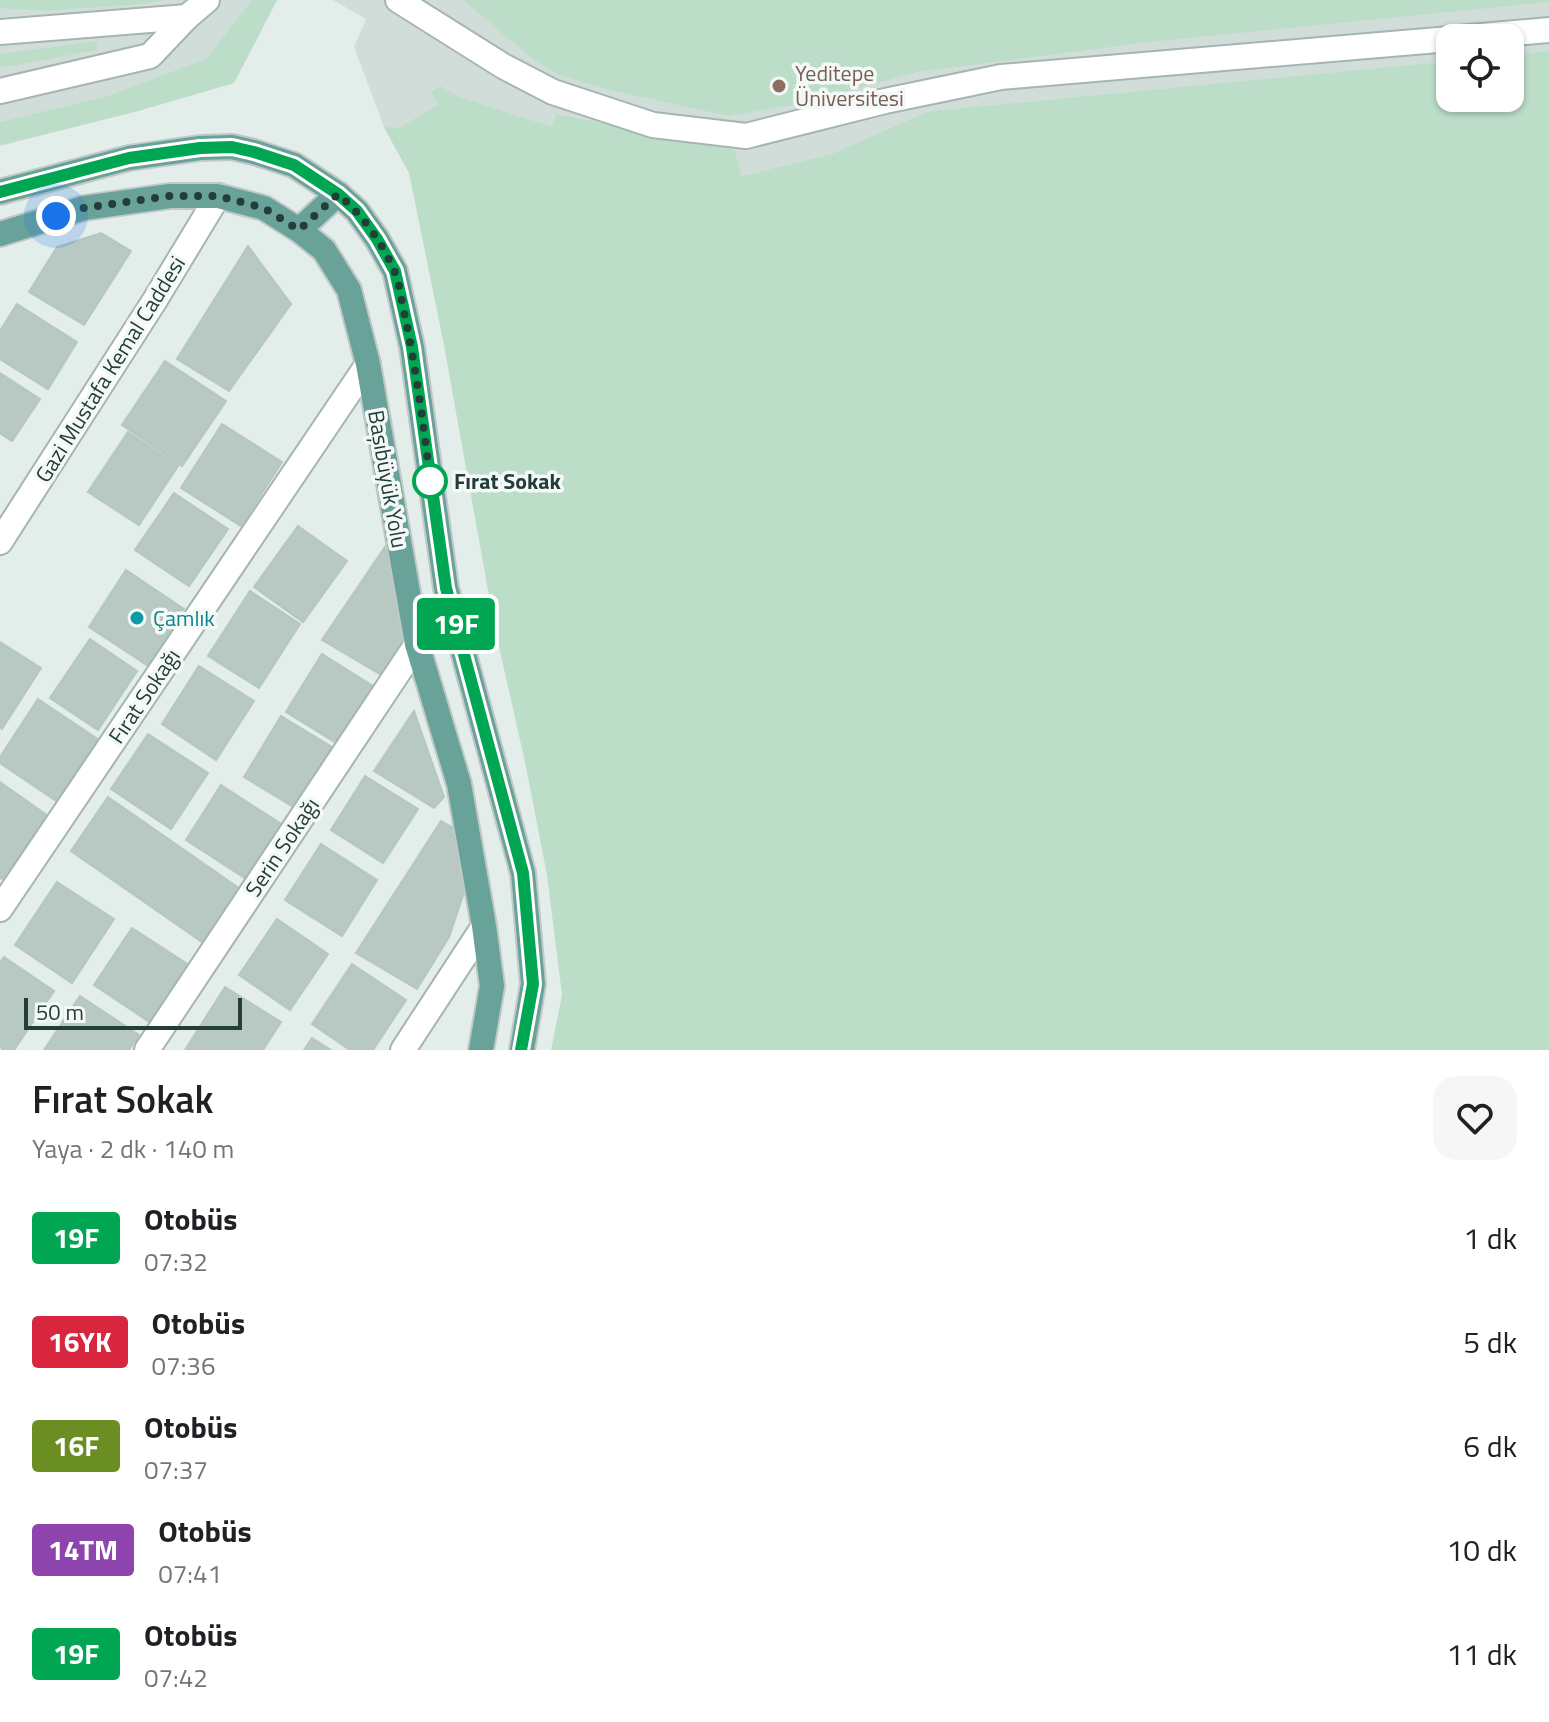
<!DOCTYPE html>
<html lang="tr">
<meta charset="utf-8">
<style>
:root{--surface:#fff;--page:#f6f6f6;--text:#202124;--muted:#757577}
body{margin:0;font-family:"Titillium Web",sans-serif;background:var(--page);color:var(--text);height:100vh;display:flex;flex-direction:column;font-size:30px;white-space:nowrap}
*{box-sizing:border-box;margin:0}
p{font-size:26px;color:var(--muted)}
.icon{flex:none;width:44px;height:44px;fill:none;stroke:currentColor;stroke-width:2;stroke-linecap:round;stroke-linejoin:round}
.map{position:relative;height:1050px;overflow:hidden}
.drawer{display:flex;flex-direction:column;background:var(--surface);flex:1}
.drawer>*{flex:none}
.badge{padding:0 16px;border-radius:6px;font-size:28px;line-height:52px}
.controls{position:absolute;left:1436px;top:24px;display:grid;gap:16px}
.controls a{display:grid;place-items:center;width:88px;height:88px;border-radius:16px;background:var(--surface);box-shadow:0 2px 6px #0004;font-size:40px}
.scale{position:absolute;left:24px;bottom:20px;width:218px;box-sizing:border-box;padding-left:8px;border:4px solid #233e39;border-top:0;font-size:22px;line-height:28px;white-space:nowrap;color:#233e39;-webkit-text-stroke:6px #f4f9f7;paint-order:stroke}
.you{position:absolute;width:40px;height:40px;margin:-20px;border:6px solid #fff;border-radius:50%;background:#1a73e8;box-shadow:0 0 0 12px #1a73e833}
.map>.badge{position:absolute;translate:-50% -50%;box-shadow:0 0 0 4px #fff}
.round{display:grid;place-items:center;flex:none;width:84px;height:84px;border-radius:24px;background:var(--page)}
.head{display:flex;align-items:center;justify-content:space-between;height:136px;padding:0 32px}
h1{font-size:38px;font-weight:600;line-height:60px}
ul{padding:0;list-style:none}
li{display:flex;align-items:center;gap:24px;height:104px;padding:0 32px}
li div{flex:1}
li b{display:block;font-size:30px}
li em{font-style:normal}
li .badge{min-width:88px;font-weight:700;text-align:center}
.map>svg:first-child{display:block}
.built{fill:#d1ddd8}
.green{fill:#bcdec8}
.building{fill:#b8c8c2;stroke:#b5c7c1;stroke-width:2}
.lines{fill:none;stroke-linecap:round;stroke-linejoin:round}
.minor-casing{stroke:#a6b5b1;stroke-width:28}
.major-casing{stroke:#c1c9c8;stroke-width:28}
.minor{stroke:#fff;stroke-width:24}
.major{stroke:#68a298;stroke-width:24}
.line-casing{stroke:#fff;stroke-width:18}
.line{stroke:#00a651;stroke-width:12}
.walk{stroke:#233e39;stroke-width:8;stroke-dasharray:0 14.4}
.education-dot{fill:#8d6e63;stroke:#f4f9f7;stroke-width:3}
.stop-dot{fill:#fff;stroke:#00a651;stroke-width:4}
.culture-dot{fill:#0f9aa8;stroke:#f4f9f7;stroke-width:3}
.labels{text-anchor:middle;stroke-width:7;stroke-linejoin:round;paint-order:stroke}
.education-label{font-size:22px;fill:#785e54;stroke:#f4f9f7;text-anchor:start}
.street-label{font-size:22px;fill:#233e39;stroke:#f4f9f7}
.stop-label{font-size:22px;font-weight:bold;fill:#233e39;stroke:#f4f9f7;text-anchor:start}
.culture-label{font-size:22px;fill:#0d838f;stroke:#f4f9f7;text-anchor:start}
</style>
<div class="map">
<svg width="1549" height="1050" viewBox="0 0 1549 1050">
<rect width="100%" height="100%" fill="#e3ede9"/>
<g class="built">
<polygon points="0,0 277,0 234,83 138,111 0,146"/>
<polygon points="333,0 1549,0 1549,51 1510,55 1510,38 1450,38 1450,61 929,111 831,154 741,176 409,173 384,127 354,47 366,19"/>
</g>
<g class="green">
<polygon points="0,0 164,0 142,4 44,11 0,8"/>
<polygon points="252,0 277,0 234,83 138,111 0,145 0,122 105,97 206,59"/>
<polygon points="463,0 1549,0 1549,2 1150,42 917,72 800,104 728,116 615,91 561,76 534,60"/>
<polygon points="98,41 97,50 0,68 0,54"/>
<polygon points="1549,51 1549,1050 551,1050 562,995 547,875 525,762 495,629 443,340 409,173 384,127 399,128 439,104 431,92 440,86 457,96 552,127 556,114 734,149 741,176 831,154 929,111 1450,61 1450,98 1510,98 1510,55"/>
</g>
<g class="building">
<polygon points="101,233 131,251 84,325 29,292 57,247"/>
<polygon points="248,246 291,304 229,391 177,359"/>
<polygon points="17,304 77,342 48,389 0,359 0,331"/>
<polygon points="165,361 226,401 182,466 122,425"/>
<polygon points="0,373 40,399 12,441 0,433"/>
<polygon points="222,424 282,462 241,526 181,488"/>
<polygon points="128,432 178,466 139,525 88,492"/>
<polygon points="174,493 228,529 189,586 135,550"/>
<polygon points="298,526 347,561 303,622 254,587"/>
<polygon points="385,547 409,639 383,676 322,640"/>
<polygon points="126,570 184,609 147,665 89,627"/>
<polygon points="250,591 300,624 259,688 208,656"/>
<polygon points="90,639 137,671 98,730 50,698"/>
<polygon points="0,642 41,668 2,729 0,728"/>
<polygon points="322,654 373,686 336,743 286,712"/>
<polygon points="199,666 254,701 216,760 162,724"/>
<polygon points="38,699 99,740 58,802 0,763 0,757"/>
<polygon points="414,711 444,797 434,808 374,771"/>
<polygon points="281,716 332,747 295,808 244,777"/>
<polygon points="148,734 208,773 171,829 111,789"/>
<polygon points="365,776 418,809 383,863 331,830"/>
<polygon points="0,782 48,816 2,879 0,878"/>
<polygon points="221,785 286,827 251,882 186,840"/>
<polygon points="108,797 243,891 205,944 71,851"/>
<polygon points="441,821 464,834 465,889 449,937 417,989 356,953"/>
<polygon points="321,844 377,880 342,936 285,900"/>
<polygon points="57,882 114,919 72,983 15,945"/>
<polygon points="277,919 328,954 290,1010 239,975"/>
<polygon points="132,928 192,967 154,1025 94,985"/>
<polygon points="4,957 54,991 14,1050 4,1050 0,1047 0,962"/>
<polygon points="352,964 406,1000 373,1050 350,1050 312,1024"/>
<polygon points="225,987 281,1022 263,1050 185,1050"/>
<polygon points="80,996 139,1035 129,1050 44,1050"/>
<polygon points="312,1038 331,1050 304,1050"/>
</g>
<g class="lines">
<defs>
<g id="minor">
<polyline points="398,0 503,66 553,92 653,125 746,136 885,101 1001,77 1450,39"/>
<polyline points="0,32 187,17"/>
<polyline points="1458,38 1549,30"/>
<polyline points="0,91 150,56 187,17 207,0"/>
<polyline points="0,542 155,300 218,196"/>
<polyline points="0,909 368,364"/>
<polyline points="147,1050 417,644"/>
<polyline points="403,1050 484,926"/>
</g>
<g id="major">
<polyline points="0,192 129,158 200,148 232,147 254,152 294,165 338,194 357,211 377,239 395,271 412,347 446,588 523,873 533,984 522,1050"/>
<polyline points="299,230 338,194"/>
<polyline points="0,234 84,208 170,196 218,196 264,208 299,230 324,250 349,290 368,364 417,644 459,784 484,926 492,986 481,1050"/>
</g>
</defs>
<use href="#minor" class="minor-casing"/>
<use href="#major" class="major-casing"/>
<use href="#minor" class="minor"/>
<use href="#major" class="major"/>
</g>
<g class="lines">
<defs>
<polyline id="line" points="0,192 129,158 200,148 232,147 254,152 294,165 338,194 357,211 377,239 395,271 412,347 446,588 523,873 533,984 521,1050"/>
</defs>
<use href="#line" class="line-casing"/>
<use href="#line" class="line"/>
<path class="walk" d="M56 216 84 208 170 196H218L264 208 299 230 338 194C362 215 380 239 393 268 400 282 401 301 405 316 416 370 424 426 430 481"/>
</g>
<circle class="education-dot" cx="779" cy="86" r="8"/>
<circle class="stop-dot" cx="430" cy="481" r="16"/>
<circle class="culture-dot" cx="137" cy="618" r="8"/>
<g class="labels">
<g class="education-label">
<text x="795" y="81">Yeditepe<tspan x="795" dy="25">Üniversitesi</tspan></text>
</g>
<g class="street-label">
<text transform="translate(110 369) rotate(-58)" y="8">Gazi Mustafa Kemal Caddesi</text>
<text transform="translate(388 479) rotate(80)" y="8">Başıbüyük Yolu</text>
<text transform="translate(144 696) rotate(-56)" y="8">Fırat Sokağı</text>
<text transform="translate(282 847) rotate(-56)" y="8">Serin Sokağı</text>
</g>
<g class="stop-label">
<text x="454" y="489">Fırat Sokak</text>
</g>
<g class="culture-label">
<text x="153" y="626">Çamlık</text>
</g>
</g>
</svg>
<div class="controls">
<a><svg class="icon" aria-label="locate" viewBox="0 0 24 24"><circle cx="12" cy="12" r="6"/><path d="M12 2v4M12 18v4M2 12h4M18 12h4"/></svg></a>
</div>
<div class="scale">50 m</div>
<div class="you" style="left:56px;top:216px"></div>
<b class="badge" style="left:456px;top:624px;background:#00a651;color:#fff">19F</b>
</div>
<section class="drawer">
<div class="head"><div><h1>Fırat Sokak</h1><p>Yaya · 2 dk · 140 m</p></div><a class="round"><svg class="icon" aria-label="heart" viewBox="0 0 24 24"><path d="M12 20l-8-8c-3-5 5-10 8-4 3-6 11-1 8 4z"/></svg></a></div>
<ul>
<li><span class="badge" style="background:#00a651;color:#fff">19F</span><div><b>Otobüs</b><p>07:32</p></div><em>1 dk</em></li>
<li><span class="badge" style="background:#d7263d;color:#fff">16YK</span><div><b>Otobüs</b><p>07:36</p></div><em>5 dk</em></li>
<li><span class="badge" style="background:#6b8e23;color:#fff">16F</span><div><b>Otobüs</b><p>07:37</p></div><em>6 dk</em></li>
<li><span class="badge" style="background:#8e44ad;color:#fff">14TM</span><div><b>Otobüs</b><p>07:41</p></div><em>10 dk</em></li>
<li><span class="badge" style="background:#00a651;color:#fff">19F</span><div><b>Otobüs</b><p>07:42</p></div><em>11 dk</em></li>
</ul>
</section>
